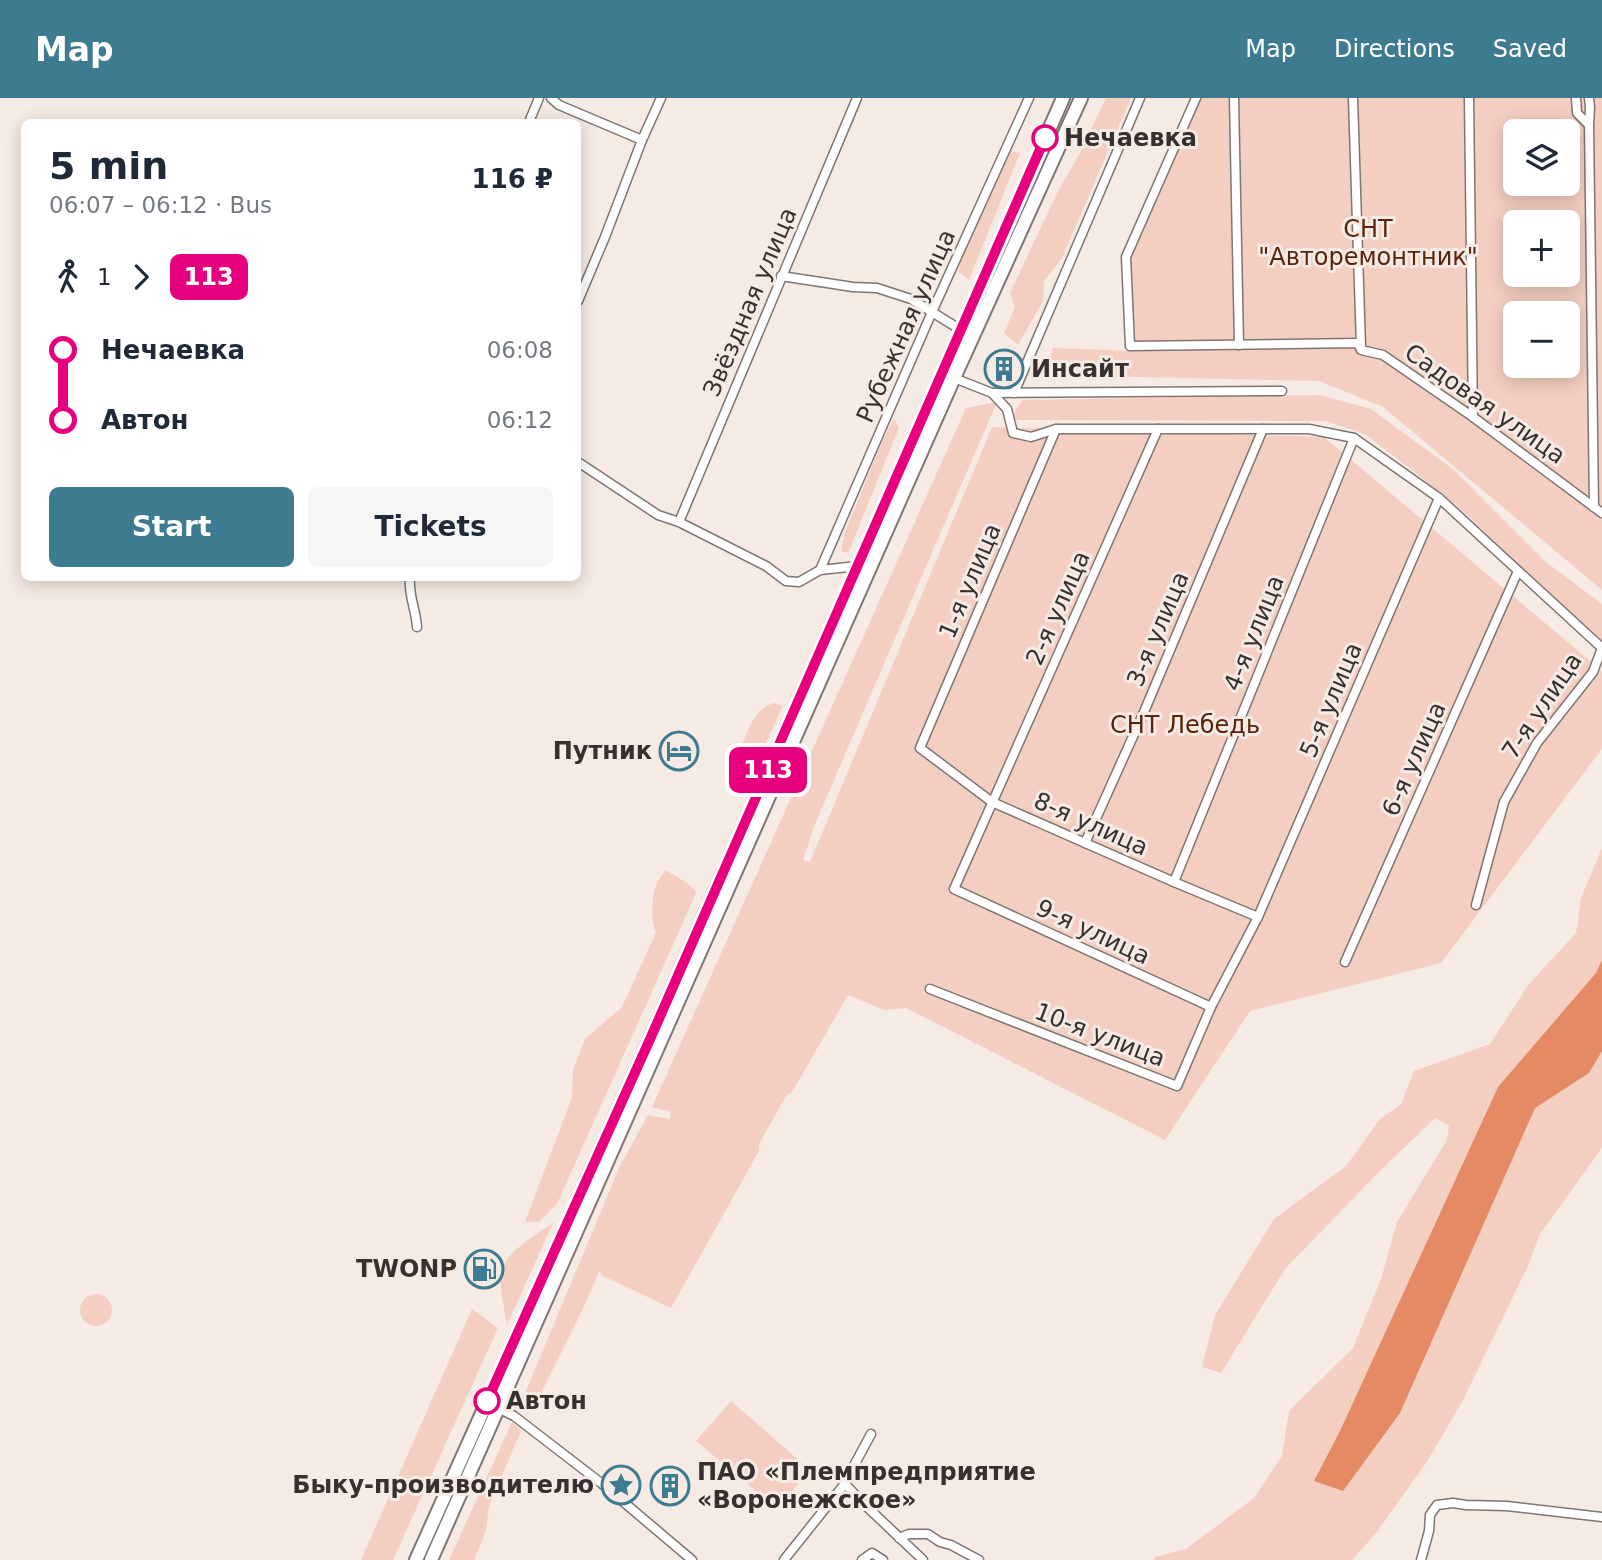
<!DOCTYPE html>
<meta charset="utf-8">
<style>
:root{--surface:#fff;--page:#f6f6f7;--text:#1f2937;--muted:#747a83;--accent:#3d7b91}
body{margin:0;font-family:"DejaVu Sans",sans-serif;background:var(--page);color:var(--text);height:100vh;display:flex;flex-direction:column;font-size:26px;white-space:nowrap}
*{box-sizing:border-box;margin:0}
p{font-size:23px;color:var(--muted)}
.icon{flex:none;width:38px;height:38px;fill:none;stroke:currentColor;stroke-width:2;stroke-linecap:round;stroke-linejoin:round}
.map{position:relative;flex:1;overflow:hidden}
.drawer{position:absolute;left:21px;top:21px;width:560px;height:462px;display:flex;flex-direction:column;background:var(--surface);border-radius:10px;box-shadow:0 4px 18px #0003}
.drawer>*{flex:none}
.badge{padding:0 14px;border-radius:10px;font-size:24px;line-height:46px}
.tools{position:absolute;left:1503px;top:21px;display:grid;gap:14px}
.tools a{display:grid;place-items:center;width:77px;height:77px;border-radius:10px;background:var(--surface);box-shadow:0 4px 18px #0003;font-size:35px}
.map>.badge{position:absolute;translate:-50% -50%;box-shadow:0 0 0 4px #fff}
.legs{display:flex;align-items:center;gap:10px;height:77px;padding:0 28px;font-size:23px}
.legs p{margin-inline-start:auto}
.headline{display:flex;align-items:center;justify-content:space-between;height:119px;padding:0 28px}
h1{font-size:38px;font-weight:600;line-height:52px}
.cta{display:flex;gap:14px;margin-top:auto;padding:14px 28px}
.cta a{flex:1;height:80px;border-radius:10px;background:var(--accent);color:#fff;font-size:28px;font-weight:600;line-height:80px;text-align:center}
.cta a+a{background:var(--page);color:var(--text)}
ul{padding:0 28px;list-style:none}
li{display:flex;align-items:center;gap:24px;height:70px;font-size:26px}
li i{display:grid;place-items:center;width:10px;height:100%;margin:0 9px;background:currentColor}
li i::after{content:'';width:18px;height:18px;margin:-9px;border:5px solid;border-radius:50%;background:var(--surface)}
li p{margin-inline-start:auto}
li:first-child i{background:linear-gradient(#0000 50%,currentColor 0)}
li:last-child i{background:linear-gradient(currentColor 50%,#0000 0)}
header{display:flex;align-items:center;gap:42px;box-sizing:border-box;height:98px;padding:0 35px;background:var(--accent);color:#fff}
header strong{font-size:33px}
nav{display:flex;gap:38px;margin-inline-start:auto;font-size:24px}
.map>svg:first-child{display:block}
.green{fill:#f4cfc1;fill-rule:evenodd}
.water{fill:#e48a65}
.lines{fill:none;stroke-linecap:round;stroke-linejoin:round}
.minor-casing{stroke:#7f7571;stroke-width:11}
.trunk-casing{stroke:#7f7571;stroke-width:16}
.minor{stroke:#fff;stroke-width:8}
.trunk{stroke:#fff;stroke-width:12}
.line-1-casing{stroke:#fff;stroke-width:16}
.line-1{stroke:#e6007e;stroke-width:10}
.stop-1-dot{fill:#fff;stroke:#e6007e;stroke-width:3.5}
.labels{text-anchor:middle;stroke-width:6;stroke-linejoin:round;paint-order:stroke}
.stop-label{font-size:24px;font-weight:bold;fill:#36312f;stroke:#f6eae5;text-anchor:start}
.park-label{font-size:24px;fill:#5b2308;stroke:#f6eae5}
.street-label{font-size:24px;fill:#36312f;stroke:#f6eae5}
.poi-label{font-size:24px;font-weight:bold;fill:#36312f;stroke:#f6eae5;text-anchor:end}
</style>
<header>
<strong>Map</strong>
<nav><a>Map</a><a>Directions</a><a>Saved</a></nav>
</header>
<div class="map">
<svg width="1602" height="1462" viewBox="0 0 1602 1462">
<rect width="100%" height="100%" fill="#f6eae5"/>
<g class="green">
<polygon points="1106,0 1131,0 1062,160 1044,183 1043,203 1018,247 1004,235 1015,209 1010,195 1059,91 1079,57"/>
<path d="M1199 0H1602V492L1383 309 1319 283 1046 277 1053 250 1134 253 1130 161ZM1516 33H1568V86H1516ZM1516 124H1568V177H1516ZM1516 215H1568V268H1516Z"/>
<path d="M1010 53 1020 55 969 182 958 173C969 131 992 91 1010 53Z"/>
<polygon points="1320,297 1371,311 1454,372 1546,464 1602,506 1602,544 1465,415 1435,390 1365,336 1325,323 1010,322 1022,302"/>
<polygon points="997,304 815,726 803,762 810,764 992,329 1324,339 1602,573 1602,651 1441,865 1250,913 1165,1042 906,910 884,912 848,897 792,994 786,998 759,1046 759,1053 671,1210 601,1177 600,1172 580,1217 536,1305 523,1300 619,1070 648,1017 670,1021 671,1014 652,1009 966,310"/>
<polygon points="894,321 899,330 848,455 841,453 845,434 882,344"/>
<path d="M774 605 783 608 749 681C743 675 737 664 738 655 739 651 741 647 743 644 750 627 756 610 774 605Z"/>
<polygon points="1602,750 1602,1050 1540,1136 1528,1168 1462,1304 1428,1362 1377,1434 1352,1462 1153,1462 1155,1459 1186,1451 1254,1400 1282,1358 1289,1313 1353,1250 1381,1181 1397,1124 1447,1042 1449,1028 1435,1020 1379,1074 1285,1171 1221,1275 1202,1269 1215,1217 1274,1121 1346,1068 1380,1021 1401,1006 1414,973 1490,946 1529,886 1576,835 1581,800"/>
<path d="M666 772C676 779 689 784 696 794L693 802 557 1106 539 1124H525L572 999 573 972 585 941 622 909 656 835C650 822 652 800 656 787 658 782 663 776 666 772Z"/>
<path d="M553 1125 507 1227C505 1214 500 1191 500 1178 502 1156 535 1137 553 1125Z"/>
<circle cx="96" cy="1212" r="16"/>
<polygon points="472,1211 498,1230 393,1462 361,1462"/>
<polygon points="731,1303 810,1372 777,1411 696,1343"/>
<polygon points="512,1324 521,1333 489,1408 486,1433 474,1462 449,1462"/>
</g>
<polygon class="water" points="1602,862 1602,953 1589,975 1535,1010 1400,1315 1343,1393 1314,1383 1340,1333 1498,989 1596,875"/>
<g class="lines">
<defs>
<g id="minor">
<polyline points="551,0 559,7 642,42"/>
<polyline points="1196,0 1126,159 1130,248 1358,245 1361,252 1383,257 1473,319 1602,415"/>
<polyline points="1234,0 1239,247"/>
<polyline points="1353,0 1361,249"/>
<polyline points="1469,0 1473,319"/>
<polyline points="1576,0 1577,15 1589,27"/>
<polyline points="1589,0 1590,9 1589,27 1594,409"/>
<polyline points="529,24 539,0"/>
<polyline points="781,178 853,189 877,190 911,201 961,232"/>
<polyline points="578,203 605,139 642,42 661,0"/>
<polyline points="954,280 992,295 1007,311 1013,335 1031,339 1056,331 1309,331 1354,340 1439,400 1602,550"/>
<polyline points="992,295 1282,293"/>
<polyline points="1014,295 1140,0"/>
<polyline points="1056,331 920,650 992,704 1174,784 1258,819"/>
<polyline points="1158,331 954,791 1211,909 1258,819 1439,400"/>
<polyline points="578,364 658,417 679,424 766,468 786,483 799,484 820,472 858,468"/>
<polyline points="679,424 857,0"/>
<polyline points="820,472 932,214 1029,0"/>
<path d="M410 480C408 496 416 512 417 529"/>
<polyline points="1085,745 1144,614 1263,331"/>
<polyline points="1174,784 1354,340"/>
<polyline points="1476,807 1504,704 1537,645 1593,574 1602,550"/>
<polyline points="1345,864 1518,473"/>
<polyline points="930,891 1177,988 1211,909"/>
<polyline points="498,1310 514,1318 601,1385 692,1462"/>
<polyline points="844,1385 865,1407 923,1462"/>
<polyline points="899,1440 909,1436 928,1436 940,1444 951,1447 979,1462"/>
<polyline points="784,1462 843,1388 871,1336"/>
<polyline points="862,1462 872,1455 883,1462"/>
<polyline points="1421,1462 1429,1433 1430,1417 1437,1407 1453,1405 1466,1407 1507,1408 1602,1419"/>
</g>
<g id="trunk">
<polyline points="416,1462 651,939 1063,0"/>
<polyline points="431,1462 954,280 1081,0"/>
</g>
</defs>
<use href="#minor" class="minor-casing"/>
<use href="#trunk" class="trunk-casing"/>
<use href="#minor" class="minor"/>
<use href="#trunk" class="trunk"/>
</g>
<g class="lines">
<defs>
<polyline id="line-1" points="487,1303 651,939 1045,40"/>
</defs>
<use href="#line-1" class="line-1-casing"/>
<use href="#line-1" class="line-1"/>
</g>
<defs>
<symbol id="building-ring" viewBox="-11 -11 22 22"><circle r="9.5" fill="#f6eae5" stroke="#3d7b91" stroke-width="1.5"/><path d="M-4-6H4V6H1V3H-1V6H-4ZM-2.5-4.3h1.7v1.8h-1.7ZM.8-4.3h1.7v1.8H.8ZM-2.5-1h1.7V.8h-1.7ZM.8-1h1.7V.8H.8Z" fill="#3d7b91"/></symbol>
<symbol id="hotel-ring" viewBox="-11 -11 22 22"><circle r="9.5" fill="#f6eae5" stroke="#3d7b91" stroke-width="1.5"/><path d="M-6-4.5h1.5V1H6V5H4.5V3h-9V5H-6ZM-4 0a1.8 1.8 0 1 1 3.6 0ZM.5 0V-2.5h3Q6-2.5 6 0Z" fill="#3d7b91"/></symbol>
<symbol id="fuel-ring" viewBox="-11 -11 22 22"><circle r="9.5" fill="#f6eae5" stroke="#3d7b91" stroke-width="1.5"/><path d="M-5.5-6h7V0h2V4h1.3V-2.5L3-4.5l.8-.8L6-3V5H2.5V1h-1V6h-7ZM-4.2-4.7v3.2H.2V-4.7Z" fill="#3d7b91"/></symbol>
<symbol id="sight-ring" viewBox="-11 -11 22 22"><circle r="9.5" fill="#f6eae5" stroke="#3d7b91" stroke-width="1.5"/><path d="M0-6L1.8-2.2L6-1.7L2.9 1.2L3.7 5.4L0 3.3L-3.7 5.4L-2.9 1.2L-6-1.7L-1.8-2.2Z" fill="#3d7b91"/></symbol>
</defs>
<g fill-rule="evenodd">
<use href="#building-ring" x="982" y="249" width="44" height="44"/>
<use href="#hotel-ring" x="657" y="631" width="44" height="44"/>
<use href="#fuel-ring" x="462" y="1149" width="44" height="44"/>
<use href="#sight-ring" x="599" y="1365" width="44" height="44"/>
<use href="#building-ring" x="648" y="1366" width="44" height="44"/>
</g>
<g class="stop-1-dot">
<circle cx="1045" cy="40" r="12"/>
<circle cx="487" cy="1303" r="12"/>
</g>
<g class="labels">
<g class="stop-label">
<text x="1064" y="48">Нечаевка</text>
<text x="506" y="1311">Автон</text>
</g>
<g class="park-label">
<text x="1368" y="139">СНТ<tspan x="1368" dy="28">"Авторемонтник"</tspan></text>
<text x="1185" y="635">СНТ Лебедь</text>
</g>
<g class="street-label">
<text transform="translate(750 204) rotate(-67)" y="8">Звёздная улица</text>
<text transform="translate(906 228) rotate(-66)" y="8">Рубежная улица</text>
<text transform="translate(1485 306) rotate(35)" y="8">Садовая улица</text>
<text transform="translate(970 483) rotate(-67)" y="8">1-я улица</text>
<text transform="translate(1058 510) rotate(-66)" y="8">2-я улица</text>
<text transform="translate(1158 531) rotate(-67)" y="8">3-я улица</text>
<text transform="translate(1254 535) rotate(-68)" y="8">4-я улица</text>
<text transform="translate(1331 602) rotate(-67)" y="8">5-я улица</text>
<text transform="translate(1542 608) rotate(-56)" y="8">7-я улица</text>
<text transform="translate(1414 661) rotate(-66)" y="8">6-я улица</text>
<text transform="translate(1091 726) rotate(24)" y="8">8-я улица</text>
<text transform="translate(1093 834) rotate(25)" y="8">9-я улица</text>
<text transform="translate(1100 937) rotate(21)" y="8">10-я улица</text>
</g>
<g class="poi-label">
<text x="1031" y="279" text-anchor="start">Инсайт</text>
<text x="652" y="661">Путник</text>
<text x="457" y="1179">TWONP</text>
<text x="697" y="1382" text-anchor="start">ПАО «Племпредприятие<tspan x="697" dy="28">«Воронежское»</tspan></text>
<text x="594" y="1395">Быку-производителю</text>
</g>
</g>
</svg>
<div class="tools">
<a><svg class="icon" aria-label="layers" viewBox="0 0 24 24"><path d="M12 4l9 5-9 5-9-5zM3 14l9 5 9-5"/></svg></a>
<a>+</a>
<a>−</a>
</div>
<b class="badge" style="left:768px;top:672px;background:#e6007e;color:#fff">113</b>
<section class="drawer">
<div class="headline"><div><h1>5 min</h1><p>06:07 – 06:12 · Bus</p></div><b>116 ₽</b></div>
<div class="legs"><svg class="icon" aria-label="walk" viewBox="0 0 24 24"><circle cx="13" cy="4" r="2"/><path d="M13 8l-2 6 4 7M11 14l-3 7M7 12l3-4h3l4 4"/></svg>1<svg class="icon" aria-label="forward" viewBox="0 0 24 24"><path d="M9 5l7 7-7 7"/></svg><b class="badge" style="background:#e6007e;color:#fff">113</b></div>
<ul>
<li><i style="color:#e6007e"></i><b>Нечаевка</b><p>06:08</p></li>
<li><i style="color:#e6007e"></i><b>Автон</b><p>06:12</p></li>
</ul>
<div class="cta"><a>Start</a><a>Tickets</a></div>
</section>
</div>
